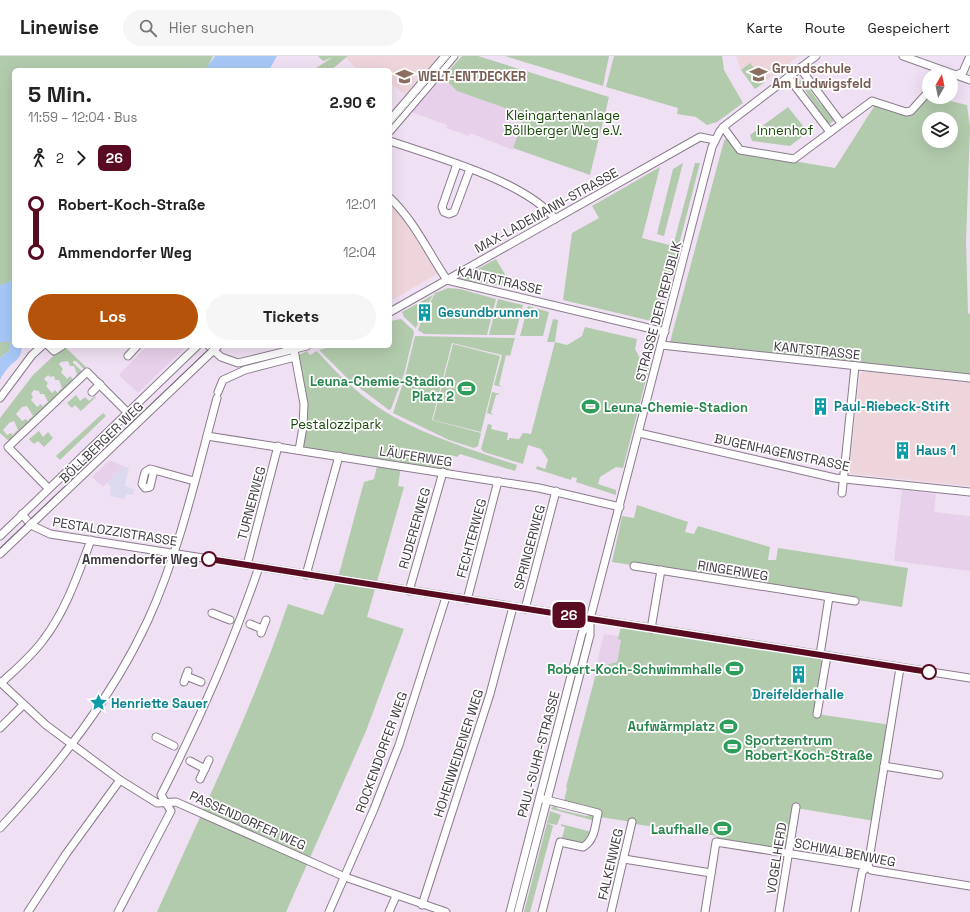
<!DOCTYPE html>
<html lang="de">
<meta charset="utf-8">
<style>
:root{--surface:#fff;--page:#f6f6f6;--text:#222;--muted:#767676;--line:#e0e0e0;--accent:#b45309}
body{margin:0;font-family:"Space Grotesk",sans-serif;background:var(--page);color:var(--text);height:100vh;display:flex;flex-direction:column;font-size:15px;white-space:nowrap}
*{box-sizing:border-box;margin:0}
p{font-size:13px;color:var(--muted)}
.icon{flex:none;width:22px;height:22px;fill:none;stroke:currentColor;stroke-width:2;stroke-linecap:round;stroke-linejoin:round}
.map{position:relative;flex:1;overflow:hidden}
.panel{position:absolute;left:12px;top:12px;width:380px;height:280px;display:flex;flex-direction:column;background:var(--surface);border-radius:6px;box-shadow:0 4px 16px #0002}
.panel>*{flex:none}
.badge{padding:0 8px;border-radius:6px;font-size:14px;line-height:26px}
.needle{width:26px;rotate:9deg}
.buttons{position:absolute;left:922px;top:12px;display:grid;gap:8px}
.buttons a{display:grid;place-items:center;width:36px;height:36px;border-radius:50%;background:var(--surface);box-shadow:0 4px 16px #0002;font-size:20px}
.map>.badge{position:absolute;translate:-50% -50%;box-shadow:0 0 0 2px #fff}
.legs{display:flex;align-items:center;gap:6px;height:44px;padding:0 16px;font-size:13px}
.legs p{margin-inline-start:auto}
.head{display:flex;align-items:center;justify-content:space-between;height:68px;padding:0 16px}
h1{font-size:22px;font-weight:700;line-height:30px}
.button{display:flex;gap:8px;margin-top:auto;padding:8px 16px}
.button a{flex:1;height:46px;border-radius:24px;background:var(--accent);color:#fff;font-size:16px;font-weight:700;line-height:46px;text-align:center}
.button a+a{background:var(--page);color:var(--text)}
ul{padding:0 16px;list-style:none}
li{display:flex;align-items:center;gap:14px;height:48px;font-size:15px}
li i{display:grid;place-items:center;width:6px;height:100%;margin:0 5px;background:currentColor}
li i::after{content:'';width:10px;height:10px;margin:-5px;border:3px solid;border-radius:50%;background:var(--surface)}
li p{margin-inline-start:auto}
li:first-child i{background:linear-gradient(#0000 50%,currentColor 0)}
li:last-child i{background:linear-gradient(currentColor 50%,#0000 0)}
header{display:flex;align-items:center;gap:24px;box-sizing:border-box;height:56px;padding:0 20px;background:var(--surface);border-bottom:1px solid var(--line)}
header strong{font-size:19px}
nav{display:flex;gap:22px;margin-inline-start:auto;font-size:14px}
.search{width:280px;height:36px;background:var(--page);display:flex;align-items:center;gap:10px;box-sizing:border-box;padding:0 14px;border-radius:22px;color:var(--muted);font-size:15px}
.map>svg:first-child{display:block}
.built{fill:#e7d1ea}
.industrial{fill:#dcd9ef}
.education{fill:#eed5db}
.green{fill:#b3cbad;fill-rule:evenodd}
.water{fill:#a7c8f7}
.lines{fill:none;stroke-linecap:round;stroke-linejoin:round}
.minor-casing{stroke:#8a7b8c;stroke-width:9}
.minor{stroke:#fff;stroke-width:7}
.tram{stroke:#756b77;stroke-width:1}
.line-1-casing{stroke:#fff;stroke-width:9}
.line-1{stroke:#590b22;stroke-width:6}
.stop-1-dot{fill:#fff;stroke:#590b22;stroke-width:2}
.labels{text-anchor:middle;stroke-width:3.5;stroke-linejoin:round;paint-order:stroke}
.education-label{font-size:13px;font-weight:bold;fill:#785e54;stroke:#fff;text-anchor:start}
.park-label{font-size:13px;fill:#174807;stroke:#fff}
.street-label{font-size:13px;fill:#403941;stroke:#fff}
.culture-label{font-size:13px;font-weight:bold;fill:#0d838f;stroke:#fff;text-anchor:start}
.leisure-label{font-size:13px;font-weight:bold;fill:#27864d;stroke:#fff;text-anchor:end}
.stop-label{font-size:13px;font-weight:bold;fill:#403941;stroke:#fff;text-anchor:end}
</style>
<header>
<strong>Linewise</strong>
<div class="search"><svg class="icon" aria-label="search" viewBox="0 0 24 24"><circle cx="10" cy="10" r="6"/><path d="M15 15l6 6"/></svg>Hier suchen</div>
<nav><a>Karte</a><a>Route</a><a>Gespeichert</a></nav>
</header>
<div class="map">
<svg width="970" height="856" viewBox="0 0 970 856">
<rect width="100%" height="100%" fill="#f0e0f3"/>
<g class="built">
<polygon points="443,21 457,35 525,59 513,94 470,77 469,80 446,72 447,69 411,56"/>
<polygon points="660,233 667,235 658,267 656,264 652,263"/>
<polygon points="147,290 187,290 138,337 119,319"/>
<polygon points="110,404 123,410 103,431 92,421"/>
<polygon points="902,434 936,438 934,456 970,460 970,515 894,505"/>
<polygon points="604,578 619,580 618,583 621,584 618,601 617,607 606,609 593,622"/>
</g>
<polygon class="industrial" points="123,410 129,412 125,430 134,433 133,439 126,438 125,443 110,440 111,431 107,427"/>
<g class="education">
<polygon points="348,0 438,0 406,39 390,27 390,14 358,14 346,2"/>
<polygon points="736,0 799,0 755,33 741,14"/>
<polygon points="390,146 417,179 439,217 390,245"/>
<polygon points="863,315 970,327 970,430 852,418 849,415 860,318"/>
</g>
<g class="green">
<polygon points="0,0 213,0 206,14 14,14 14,224 0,230"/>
<polygon points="318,0 348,0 331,14 313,14 333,1 323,5"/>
<polygon points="462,0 478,0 609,41 590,119 513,92 525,59 457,35 443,21"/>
<polygon points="505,0 609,0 603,30"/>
<polygon points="614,0 722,0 724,14 743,47 717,66 707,69 696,61 677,58 678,52 606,31"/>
<polygon points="750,7 765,26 755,33 741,14"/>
<polygon points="804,21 813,33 809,33 821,49 826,50 836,63 828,69 805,34 801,33 797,27"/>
<path d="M929 40 967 49 970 71 966 185 968 257 970 258V320L670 286 724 85 728 80 739 96 835 112 875 49 907 59ZM929 63H951V85H929Z"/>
<polygon points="788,51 808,76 790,90 752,85 750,79"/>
<polygon points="683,107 664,180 657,178 673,113"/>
<polygon points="695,107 700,107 667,235 660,233 651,265 563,244 572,177 599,162 592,150 660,111 642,182 673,190"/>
<polygon points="496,203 513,232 459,223"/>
<polygon points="448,232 460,233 496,243 487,279 424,278 418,274 422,263 427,264 426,262 431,258 428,251 435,237"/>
<polygon points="433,239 427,250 422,251 417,259 420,263 416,272 404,261 402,256"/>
<polygon points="498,243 523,249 515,279 489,279"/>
<polygon points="528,250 549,256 543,280 520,280"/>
<polygon points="401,263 413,274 414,277 404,318 391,353 389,354 349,324 319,294 334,290 390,290 390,265"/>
<polygon points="553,263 558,264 555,286 567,289 582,280 585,271 637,283 635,293 642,306 650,308 623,412 616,411 600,421 598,428 616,434 616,439 576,426 577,422 572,421 571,424 536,413 537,410 545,413 548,404 541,393 528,389 523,408 484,396 481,393 488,368 492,369 491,373 508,377 507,384 509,384 509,382 519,383 523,377 531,378 555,286 547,286"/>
<polygon points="415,280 515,282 510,300 506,299 499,329 502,331 494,329 502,299 452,287 432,364 481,377 478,390 474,392 449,384 393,357 405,321"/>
<polygon points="0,286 11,286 9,295 0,302"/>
<polygon points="453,288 500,300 481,376 433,364"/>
<polygon points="64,290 87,312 85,314 76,305 73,305 73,307 82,315 74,323 77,318 74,310 70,310 68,305 61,306 59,308 63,313 61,316 67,323 70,320 76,326 71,331 68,329 59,337 58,336 62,332 59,324 55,324 54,320 50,321 48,319 44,323 48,327 46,330 52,337 55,334 61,341 56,346 53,343 44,351 43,350 48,346 44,338 40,338 39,335 34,334 31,338 33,341 31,344 37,351 41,348 46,355 37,359 30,366 28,364 33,360 27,350 22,351 16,358 22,365 26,363 31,369 15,380 13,378 18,374 14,365 9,367 3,374 7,379 11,377 17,383 12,388 0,377 0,362 33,319"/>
<path d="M307 295 310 299 317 295C339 320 364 344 394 361 433 382 475 395 517 409L515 415 460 398 457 401 451 399 448 417 401 410 398 430 404 431 367 561 404 573 366 675 286 856H157C202 755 252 654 288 548L323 559 339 518 364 426 374 423 378 406 299 394 303 371 295 301Z"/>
<polygon points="492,336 500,338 496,339 491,357 494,359 487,357"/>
<polygon points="76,339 80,345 85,341 89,345 95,340 96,341 81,355 75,349 72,352 67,347"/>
<polygon points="103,357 106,360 60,404 56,400"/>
<polygon points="39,375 43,381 48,376 53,382 44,391 38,385 34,388 29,383"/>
<polygon points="637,449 688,466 685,476 694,478 698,470 770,491 768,504 776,504 778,492 908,512 902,551 612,506 622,460 634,462"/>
<polygon points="621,571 819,602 823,606 817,658 891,669 875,765 796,752 789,797 716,786 717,780 635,768 632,766 600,761 563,749 567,732 566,731 595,621 606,609 617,606 621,584 618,583"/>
<polygon points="553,750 557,751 557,753 586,760 592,758 595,760 595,765 551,753"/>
<polygon points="550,755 561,759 557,769 547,767"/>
<polygon points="547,767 556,771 553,770 530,856 524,856"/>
<polygon points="561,768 592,776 584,790 564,785 562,782 565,771 561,770"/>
</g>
<g class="water">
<polygon points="215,0 277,0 269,14 205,14"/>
<path d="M14 224V290H22C21 304 16 303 8 312 5 315 2 320 0 324V302L9 295 11 286H0V229Z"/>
</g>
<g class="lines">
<defs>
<g id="minor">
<polyline points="903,0 970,24"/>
<polyline points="800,12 841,67"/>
<polyline points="788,21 830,76"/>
<polyline points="951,22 963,16 970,0"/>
<polyline points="390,64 445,0"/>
<polyline points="723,71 740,94 794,103 872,45 906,56 911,55 929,35"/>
<polyline points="390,75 454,0"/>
<path d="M390 85C436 101 525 125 555 163"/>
<polyline points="457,108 442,151 444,156 449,158 454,156 470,113"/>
<path d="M390 142C415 166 428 196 447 224L665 276"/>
<polyline points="390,256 700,81 715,84"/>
<polyline points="661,289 970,322"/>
<polyline points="49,290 54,295 62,290"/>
<polyline points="209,290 221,301 238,307 307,290"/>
<polyline points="294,294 304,348 303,371 299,394"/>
<polyline points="128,300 137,290"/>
<polyline points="92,336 100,328"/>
<polyline points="218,336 223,324 245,314 295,301"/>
<polyline points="0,342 32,299 42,290"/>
<polyline points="639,377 835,422 970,436"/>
<polyline points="207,380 539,432 620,451"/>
<polyline points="154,414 150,431 145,432 142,428 145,416 150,413 154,414 194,425"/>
<polyline points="48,432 8,391 87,316 128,357"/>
<polyline points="842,437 855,310"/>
<polyline points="22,458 31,469 50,478 970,622"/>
<polyline points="0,480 197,290"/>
<polyline points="0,498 218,290"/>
<polyline points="247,509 278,390"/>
<polyline points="634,510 855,545"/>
<polyline points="306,519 339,400"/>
<polyline points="409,535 443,416"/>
<polyline points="467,544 498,425"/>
<polyline points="525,553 556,435"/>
<polyline points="212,557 230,564"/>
<polyline points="250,568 262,573"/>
<polyline points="651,573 661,514"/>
<polyline points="261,577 266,564"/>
<polyline points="820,599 829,541"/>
<polyline points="186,620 201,626"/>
<polyline points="0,626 46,669 120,724 157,747 176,746 345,821 446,856"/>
<polyline points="184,626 188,615"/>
<path d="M1 627C16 613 32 600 44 583 66 554 78 518 91 484"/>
<polyline points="817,658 827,600"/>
<polyline points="0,672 23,649"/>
<polyline points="156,681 174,690"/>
<polyline points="190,705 205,713"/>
<polyline points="884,710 939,719"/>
<polyline points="200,723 209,704"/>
<path d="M0 772C58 710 112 642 148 564 180 494 197 416 217 342"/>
<polyline points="624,803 711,817"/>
<polyline points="422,849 490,638 513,551"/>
<polyline points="28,856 66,798 120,724"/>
<path d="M118 856 171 755 161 739C199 665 232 590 259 511"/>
<polyline points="329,856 374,753 399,689 446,541"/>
<polyline points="389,856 396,840"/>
<polyline points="510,856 582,577 589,565"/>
<polyline points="518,856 590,579 590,563 712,91 720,75 727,68 816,0"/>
<path d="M542 856 560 786 583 791C595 784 595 770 598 757L543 743"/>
<polyline points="611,856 632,766"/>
<polyline points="705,856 716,786 868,810 871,814 970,830"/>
<polyline points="779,856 796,751"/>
<polyline points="855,856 862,816 868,810 900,612"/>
</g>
</defs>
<use href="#minor" class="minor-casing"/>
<use href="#minor" class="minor"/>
<g class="tram">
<polyline points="390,71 451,0"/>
<polyline points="0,492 212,290"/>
</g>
</g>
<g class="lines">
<defs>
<polyline id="line-1" points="209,503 929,616"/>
</defs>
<use href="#line-1" class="line-1-casing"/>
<use href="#line-1" class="line-1"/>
</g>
<defs>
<symbol id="school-bare" viewBox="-9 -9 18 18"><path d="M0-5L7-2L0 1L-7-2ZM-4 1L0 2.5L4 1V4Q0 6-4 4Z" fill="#8d6e63" stroke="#fff" stroke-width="2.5" paint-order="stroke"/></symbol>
<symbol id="building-bare" viewBox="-9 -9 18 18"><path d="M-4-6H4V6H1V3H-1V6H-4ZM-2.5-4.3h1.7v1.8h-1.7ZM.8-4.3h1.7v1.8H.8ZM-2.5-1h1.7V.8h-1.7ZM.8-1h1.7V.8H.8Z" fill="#0f9aa8" stroke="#fff" stroke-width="2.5" paint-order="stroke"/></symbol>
<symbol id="stadium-bare" viewBox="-9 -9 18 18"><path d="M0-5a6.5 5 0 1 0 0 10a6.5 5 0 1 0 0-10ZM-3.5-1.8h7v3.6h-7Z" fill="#2e9e5b" stroke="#fff" stroke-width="2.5" paint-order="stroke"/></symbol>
<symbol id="sight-bare" viewBox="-9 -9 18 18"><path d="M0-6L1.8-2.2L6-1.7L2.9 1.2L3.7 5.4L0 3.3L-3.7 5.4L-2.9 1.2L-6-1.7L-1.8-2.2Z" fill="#0f9aa8" stroke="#fff" stroke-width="2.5" paint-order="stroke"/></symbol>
</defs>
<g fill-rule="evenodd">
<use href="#school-bare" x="746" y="6" width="25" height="25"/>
<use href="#school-bare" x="392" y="8" width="25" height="25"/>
<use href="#building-bare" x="412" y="244" width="25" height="25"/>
<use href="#stadium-bare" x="454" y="320" width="25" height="25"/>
<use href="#building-bare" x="808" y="338" width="25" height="25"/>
<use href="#stadium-bare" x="578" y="338" width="25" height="25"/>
<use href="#building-bare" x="890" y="382" width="25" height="25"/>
<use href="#stadium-bare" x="722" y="600" width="25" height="25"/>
<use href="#building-bare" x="786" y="606" width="25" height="25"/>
<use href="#sight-bare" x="86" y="634" width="25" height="25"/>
<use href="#stadium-bare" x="716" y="658" width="25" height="25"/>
<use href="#stadium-bare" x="720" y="678" width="25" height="25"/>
<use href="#stadium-bare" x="710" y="760" width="25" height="25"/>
</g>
<g class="stop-1-dot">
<circle cx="209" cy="503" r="7"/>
<circle cx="929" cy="616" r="7"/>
</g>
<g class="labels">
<g class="education-label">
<text x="772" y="17">Grundschule<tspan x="772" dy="15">Am Ludwigsfeld</tspan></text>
<text x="418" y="25">WELT-ENTDECKER</text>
</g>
<g class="park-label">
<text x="563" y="64">Kleingartenanlage<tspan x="563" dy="15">Böllberger Weg e.V.</tspan></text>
<text x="785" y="79">Innenhof</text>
<text x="336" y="373">Pestalozzipark</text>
</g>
<g class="street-label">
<text transform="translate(546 154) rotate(-29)" y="5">MAX-LADEMANN-STRASSE</text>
<text transform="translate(500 224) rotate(13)" y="5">KANTSTRASSE</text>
<text transform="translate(658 255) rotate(-75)" y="5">STRASSE DER REPUBLIK</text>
<text transform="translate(817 294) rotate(6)" y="5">KANTSTRASSE</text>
<text transform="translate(101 386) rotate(-44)" y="5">BÖLLBERGER WEG</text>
<text transform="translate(782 396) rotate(12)" y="5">BUGENHAGENSTRASSE</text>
<text transform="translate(416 400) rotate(9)" y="5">LÄUFERWEG</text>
<text transform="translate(251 447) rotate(-75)" y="5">TURNERWEG</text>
<text transform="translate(414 472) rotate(-74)" y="5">RUDERERWEG</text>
<text transform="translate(115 475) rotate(9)" y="5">PESTALOZZISTRASSE</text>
<text transform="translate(471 482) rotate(-75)" y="5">FECHTERWEG</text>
<text transform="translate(529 491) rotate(-75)" y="5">SPRINGERWEG</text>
<text transform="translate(733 514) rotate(9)" y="5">RINGERWEG</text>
<text transform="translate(381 696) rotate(-70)" y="5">ROCKENDORFER WEG</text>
<text transform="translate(458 697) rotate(-72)" y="5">HOHENWEIDENER WEG</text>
<text transform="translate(538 698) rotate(-75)" y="5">PAUL-SUHR-STRASSE</text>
<text transform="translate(248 764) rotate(24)" y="5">PASSENDORFER WEG</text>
<text transform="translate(845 796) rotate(11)" y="5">SCHWALBENWEG</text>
<text transform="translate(776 802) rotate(-81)" y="5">VOGELHERD</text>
<text transform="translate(610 808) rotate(-77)" y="5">FALKENWEG</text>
</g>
<g class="culture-label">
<text x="438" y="261">Gesundbrunnen</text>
<text x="834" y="355">Paul-Riebeck-Stift</text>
<text x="916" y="399">Haus 1</text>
<text x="798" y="643" text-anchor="middle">Dreifelderhalle</text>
<text x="111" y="652">Henriette Sauer</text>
</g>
<g class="leisure-label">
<text x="454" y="330">Leuna-Chemie-Stadion<tspan x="454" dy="15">Platz 2</tspan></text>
<text x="604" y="356" text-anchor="start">Leuna-Chemie-Stadion</text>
<text x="722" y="618">Robert-Koch-Schwimmhalle</text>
<text x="715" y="675">Aufwärmplatz</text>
<text x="745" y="689" text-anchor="start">Sportzentrum<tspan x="745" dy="15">Robert-Koch-Straße</tspan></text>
<text x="709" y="778">Laufhalle</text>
</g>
<g class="stop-label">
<text x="198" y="508">Ammendorfer Weg</text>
</g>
</g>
</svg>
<div class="buttons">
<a><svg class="needle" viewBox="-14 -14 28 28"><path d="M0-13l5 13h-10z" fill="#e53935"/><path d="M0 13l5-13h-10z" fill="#767676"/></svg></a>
<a><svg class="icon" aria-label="layers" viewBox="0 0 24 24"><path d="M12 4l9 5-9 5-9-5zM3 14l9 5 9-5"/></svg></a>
</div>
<b class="badge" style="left:569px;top:559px;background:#590b22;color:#fff">26</b>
<section class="panel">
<div class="head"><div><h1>5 Min.</h1><p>11:59 – 12:04 · Bus</p></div><b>2.90 €</b></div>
<div class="legs"><svg class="icon" aria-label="walk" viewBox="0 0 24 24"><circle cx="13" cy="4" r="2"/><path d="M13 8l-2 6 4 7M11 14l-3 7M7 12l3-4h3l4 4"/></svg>2<svg class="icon" aria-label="forward" viewBox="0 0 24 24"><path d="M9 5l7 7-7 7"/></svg><b class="badge" style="background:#590b22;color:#fff">26</b></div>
<ul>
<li><i style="color:#590b22"></i><b>Robert-Koch-Straße</b><p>12:01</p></li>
<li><i style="color:#590b22"></i><b>Ammendorfer Weg</b><p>12:04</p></li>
</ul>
<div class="button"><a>Los</a><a>Tickets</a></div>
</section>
</div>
